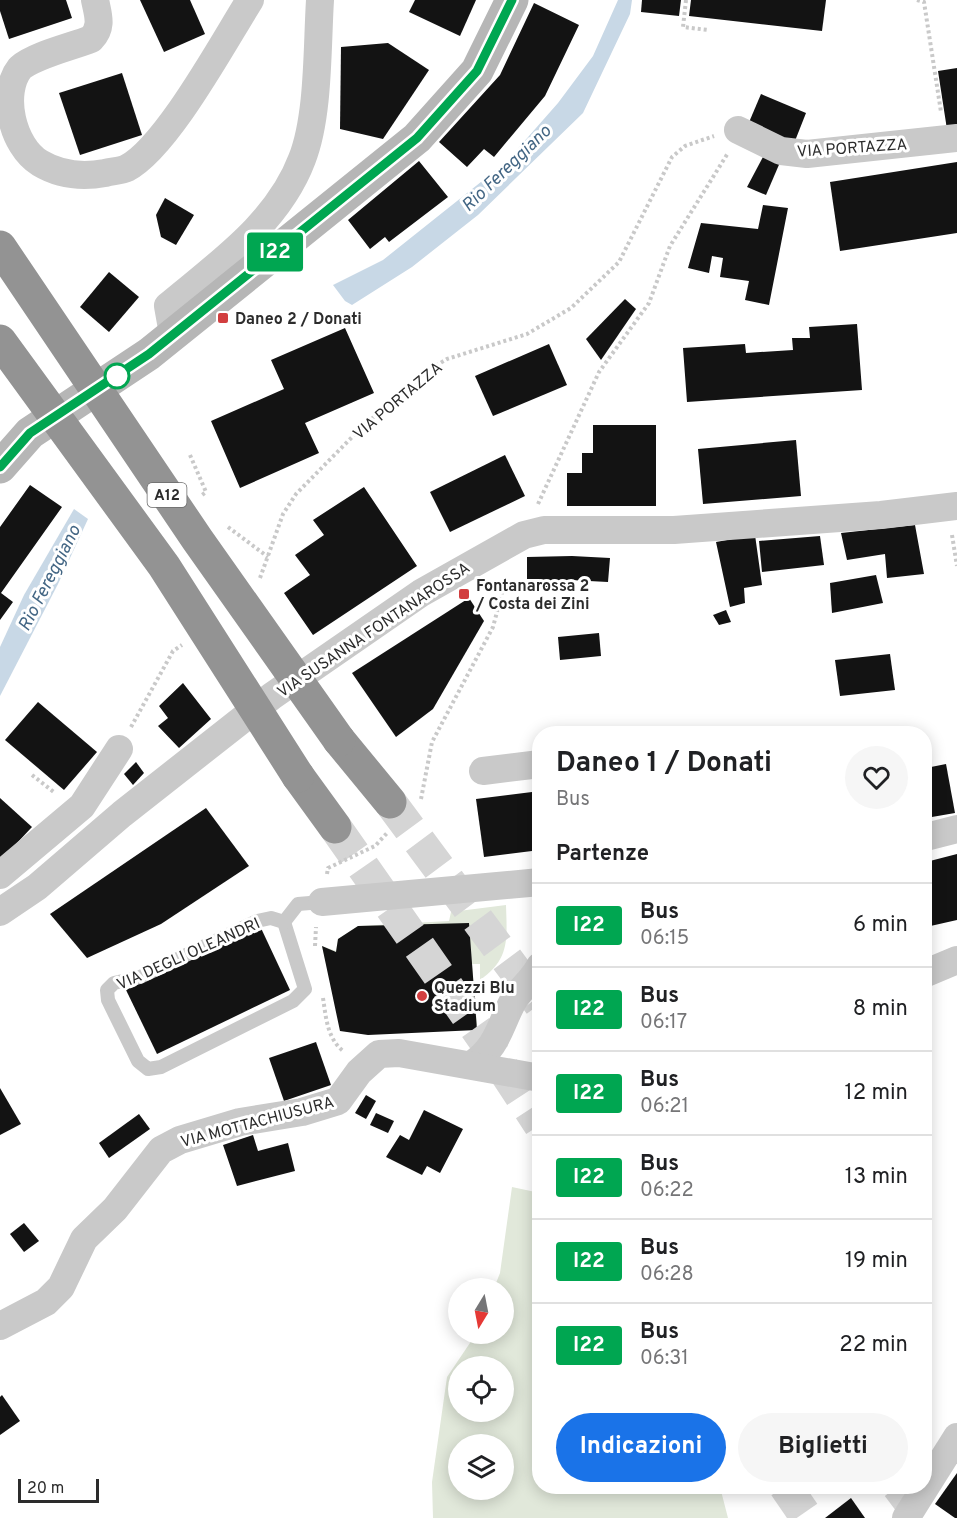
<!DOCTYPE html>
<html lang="it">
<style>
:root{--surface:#fff;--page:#f6f6f6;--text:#202124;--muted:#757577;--line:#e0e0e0;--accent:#1a73e8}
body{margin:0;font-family:Overpass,sans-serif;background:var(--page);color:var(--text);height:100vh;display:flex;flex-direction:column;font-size:22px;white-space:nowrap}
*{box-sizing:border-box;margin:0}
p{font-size:20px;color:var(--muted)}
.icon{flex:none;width:33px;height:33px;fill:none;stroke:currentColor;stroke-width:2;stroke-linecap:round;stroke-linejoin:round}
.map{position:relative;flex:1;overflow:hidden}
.side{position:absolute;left:532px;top:726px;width:400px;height:768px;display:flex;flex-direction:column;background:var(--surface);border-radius:24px;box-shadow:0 3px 15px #0003}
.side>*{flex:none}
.badge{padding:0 12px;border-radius:4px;font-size:21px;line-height:39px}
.needle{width:39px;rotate:190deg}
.controls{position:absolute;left:448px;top:1278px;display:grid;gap:12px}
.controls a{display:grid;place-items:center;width:66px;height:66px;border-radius:50%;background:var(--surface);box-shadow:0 3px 15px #0003;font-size:30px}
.scale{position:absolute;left:18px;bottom:15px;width:81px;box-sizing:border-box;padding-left:6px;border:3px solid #2c2c2c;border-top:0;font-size:16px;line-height:21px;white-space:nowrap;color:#2c2c2c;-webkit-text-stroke:4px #fff;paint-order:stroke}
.map>.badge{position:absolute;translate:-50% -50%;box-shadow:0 0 0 3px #fff}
h2{padding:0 24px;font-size:22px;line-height:54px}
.round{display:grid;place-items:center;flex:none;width:63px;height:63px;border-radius:32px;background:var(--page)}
.head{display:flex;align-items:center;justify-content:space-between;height:102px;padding:0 24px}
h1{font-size:28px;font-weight:700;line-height:45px}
.primary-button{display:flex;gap:12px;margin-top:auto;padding:12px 24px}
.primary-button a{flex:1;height:69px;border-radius:36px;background:var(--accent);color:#fff;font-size:24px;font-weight:700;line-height:69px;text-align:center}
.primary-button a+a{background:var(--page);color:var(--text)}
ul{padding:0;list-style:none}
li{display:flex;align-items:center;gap:18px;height:84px;padding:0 24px;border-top:2px solid var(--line)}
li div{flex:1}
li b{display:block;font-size:22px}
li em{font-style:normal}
li .badge{min-width:66px;font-weight:700;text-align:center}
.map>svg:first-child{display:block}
.green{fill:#e1e8da;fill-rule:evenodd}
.water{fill:#c8d8e6}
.building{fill:#131313}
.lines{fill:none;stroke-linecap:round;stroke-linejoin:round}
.highway-tunnel{stroke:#d5d5d5;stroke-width:33;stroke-dasharray:33 16;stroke-linecap:butt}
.path{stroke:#c9c9c9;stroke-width:4;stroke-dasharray:3 3;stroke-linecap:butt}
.lane{stroke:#c9c9c9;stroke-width:14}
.street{stroke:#c9c9c9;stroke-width:28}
.secondary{stroke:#b6b6b6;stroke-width:33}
.highway{stroke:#939393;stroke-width:33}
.highway-bridge{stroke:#939393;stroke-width:33}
.line-casing{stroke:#fff;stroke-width:14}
.line{stroke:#00a651;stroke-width:9}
.poi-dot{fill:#d23e3f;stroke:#fff;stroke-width:2}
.stop-dot{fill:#fff;stroke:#00a651;stroke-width:3}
.labels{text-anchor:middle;stroke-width:6;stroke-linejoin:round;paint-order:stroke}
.shield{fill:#fff;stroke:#6b6b6b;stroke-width:1.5}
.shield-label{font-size:15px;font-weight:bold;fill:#2c2c2c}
.street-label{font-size:16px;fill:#2c2c2c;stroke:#fff}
.poi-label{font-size:16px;font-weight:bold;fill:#2c2c2c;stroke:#fff;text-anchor:start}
.water-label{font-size:18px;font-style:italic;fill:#436684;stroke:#fff}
</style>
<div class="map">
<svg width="957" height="1518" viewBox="0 0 957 1518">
<rect width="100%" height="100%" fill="#fff"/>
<g class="green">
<path d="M506 905C507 939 510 959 480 980V964H472L477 1025 372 1029 329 976 322 946 336 951 338 939 358 926 449 921 451 912Z"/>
<path d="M512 1187 540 1193V1486L720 1487 728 1518H433L432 1482 447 1377 476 1334H504V1288H494L500 1273ZM459 1366H504V1412H459ZM459 1444H504V1490H459Z"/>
</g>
<g class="water">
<polygon points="618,0 632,0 630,14 583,113 478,215 412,267 352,305 345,301 333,285 383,260 506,162 558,103 593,56"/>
<polygon points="74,509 88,519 58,584 0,696 0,647 24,595"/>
</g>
<g class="building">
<polygon points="0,0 66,0 72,18 9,39 0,11"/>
<polygon points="140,0 190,0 205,34 164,52"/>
<polygon points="415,0 476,0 460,36 409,12"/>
<polygon points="642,0 681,0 679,16 641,12"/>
<polygon points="691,0 826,0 822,31 689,16"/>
<polygon points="534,3 579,25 545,96 494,157 484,149 467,167 439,142 500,75"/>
<polygon points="388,43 429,70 383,139 340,129 341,47"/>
<polygon points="957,68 957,134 948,136 938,71"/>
<polygon points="122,73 142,135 80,155 59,93"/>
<polygon points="761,94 806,113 793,146 747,127"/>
<polygon points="765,153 781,160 766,195 747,187"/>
<polygon points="419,161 448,197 389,242 385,237 370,249 348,220"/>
<polygon points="957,162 957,233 840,251 830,182"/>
<polygon points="165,198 194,215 176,245 161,237 156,215"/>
<polygon points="763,205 788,208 769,305 745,300 749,281 720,277 723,258 712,256 709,273 688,268 701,223 758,229"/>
<polygon points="109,272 139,297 109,332 80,307"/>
<polygon points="625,299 636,309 601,360 586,339"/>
<polygon points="857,324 862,390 687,402 683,348 745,344 746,353 793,350 792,338 810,338 809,327"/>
<polygon points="345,328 374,393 305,423 319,453 240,488 211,421 284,389 271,360"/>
<polygon points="549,344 567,385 493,416 475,376"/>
<polygon points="593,425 656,425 656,506 567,506 567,473 582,473 582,453 593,453"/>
<polygon points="796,440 801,496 703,504 698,449"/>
<polygon points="505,455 525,496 450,532 430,492"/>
<polygon points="30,485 62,507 1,593 13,602 0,620 0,527"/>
<polygon points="364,487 417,566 313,635 284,593 310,575 295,555 324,535 313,520"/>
<polygon points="915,525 924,574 887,578 885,554 847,560 841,533"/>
<polygon points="755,535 762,585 744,588 745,603 730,607 716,542"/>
<polygon points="820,536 824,565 762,572 759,541"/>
<polygon points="572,556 610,558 608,582 570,580 570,588 540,589 539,579 527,579 527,557"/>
<polygon points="876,575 883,603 832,613 830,583"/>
<polygon points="469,598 484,621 433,709 396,737 352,673"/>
<polygon points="726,610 731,622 719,625 713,615"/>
<polygon points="599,633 601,656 560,660 558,637"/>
<polygon points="890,654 895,690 840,696 835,660"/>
<polygon points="183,683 211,719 179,748 158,726 168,718 159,706"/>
<polygon points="38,702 97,752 64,790 5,740"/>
<polygon points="136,762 144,773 133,785 124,774"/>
<polygon points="946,764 955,813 926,818 926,768"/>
<polygon points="540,791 540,850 484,857 476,799"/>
<polygon points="0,798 32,827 1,860 0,859"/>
<polygon points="206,808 249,866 161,924 87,958 50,914"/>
<polygon points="957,854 957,920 926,927 926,862"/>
<polygon points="469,923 477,1030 368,1035 340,1031 322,946 336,952 338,939 358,926"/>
<polygon points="260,926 290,990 157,1054 126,990"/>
<polygon points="316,1042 331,1085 284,1101 269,1058"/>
<polygon points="0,1088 21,1124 0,1135"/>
<polygon points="366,1095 376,1101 366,1119 355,1113"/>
<polygon points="424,1110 463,1129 440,1173 427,1166 422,1175 386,1157 400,1135 409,1140"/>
<polygon points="376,1113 394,1121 388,1133 370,1125"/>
<polygon points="139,1114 150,1129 109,1158 99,1143"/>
<polygon points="253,1135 258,1151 288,1143 295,1171 237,1186 223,1145"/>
<polygon points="24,1223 39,1241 24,1252 10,1234"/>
<polygon points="2,1395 20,1421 0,1435 0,1397"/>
<polygon points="957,1473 957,1518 955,1518 935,1504"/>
<polygon points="851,1498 865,1518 825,1518"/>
</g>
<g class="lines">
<g class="highway-tunnel">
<polyline points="390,802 540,1004"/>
<polyline points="335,827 483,1038 540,1125"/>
<polyline points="785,1486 807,1518"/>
<polyline points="898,1486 922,1518"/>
</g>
<g class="path">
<polyline points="686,0 683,27 708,30"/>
<polyline points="917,0 924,2 941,112"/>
<polyline points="190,455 206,492 202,495"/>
<polyline points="538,504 599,372 649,303 670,246 728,153"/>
<polyline points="228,527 268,557"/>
<polyline points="952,535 957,566"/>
<polyline points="260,578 283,514 296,494 360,429 427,371 447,359 527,334 571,308 619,262 672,157 685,146 714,136"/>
<polyline points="131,727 173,651 182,645"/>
<polyline points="32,775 55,793"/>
<polyline points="421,799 432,742 493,627 506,578"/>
<polyline points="327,874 328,868 375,846 388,832"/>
<polyline points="315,946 316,927"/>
<path d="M323 998C326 1017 327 1038 343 1051"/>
</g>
<g class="lane">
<polygon points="271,918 284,922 305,989 293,1001 161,1067 148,1069 138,1061 108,1000 107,990 114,983 140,977 257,921"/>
<polyline points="284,922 298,904 322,902"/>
</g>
<g class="street">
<path d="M95 0C98 15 103 27 91 39 71 47 35 55 20 68 0 93 12 146 40 163 60 175 83 177 105 173 112 171 121 171 127 168 167 147 224 41 250 0"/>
<polyline points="738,130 781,151 807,154 957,138"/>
<path d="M173 334 168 306C218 264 278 223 302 159 319 116 317 47 320 0"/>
<polyline points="483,771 540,764"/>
<polyline points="926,837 957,829"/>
<polyline points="0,875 82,806 119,749"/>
<polyline points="322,902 540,882"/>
<polyline points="0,912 37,887 122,814 272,696 421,593 524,535 544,530 674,530 881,515 957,506"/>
<polyline points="926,973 957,960"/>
<path d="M471 1065C497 1048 499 1028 512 1003 519 990 533 980 540 966"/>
<polyline points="0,1326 46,1302 61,1287 84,1239 115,1209 161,1150 180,1140 240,1122 302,1112 338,1101 359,1072 379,1054 399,1053 540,1078"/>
<polyline points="906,1518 957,1437"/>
</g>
<polyline class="secondary" points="0,467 30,433 149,354 417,138 477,71 512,0"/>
<g class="highway">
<polyline points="339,740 390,802"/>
<polyline points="298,776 335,827"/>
</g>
<g class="highway-bridge">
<polyline points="0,247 197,539 339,740"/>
<polyline points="0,341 164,566 298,776"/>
</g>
</g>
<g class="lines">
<defs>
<polyline id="line" points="0,467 30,433 149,354 417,138 477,71 512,0"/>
</defs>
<use href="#line" class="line-casing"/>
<use href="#line" class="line"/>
</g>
<g class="poi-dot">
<rect x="217" y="312" width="12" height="12" rx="3"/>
<rect x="458" y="588" width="12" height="12" rx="3"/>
<circle cx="422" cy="996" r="6"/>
</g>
<circle class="stop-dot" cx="117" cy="376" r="12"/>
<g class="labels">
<rect class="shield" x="147.5" y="483" width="39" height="24" rx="4.5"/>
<g class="shield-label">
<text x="167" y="500">A12</text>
</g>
<g class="street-label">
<text transform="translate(852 147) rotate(-4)" y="6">VIA PORTAZZA</text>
<text transform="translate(397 400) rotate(-40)" y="6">VIA PORTAZZA</text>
<text transform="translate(373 629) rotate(-34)" y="6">VIA SUSANNA FONTANAROSSA</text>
<text transform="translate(188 953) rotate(-24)" y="6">VIA DEGLI OLEANDRI</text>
<text transform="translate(257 1121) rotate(-15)" y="6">VIA MOTTACHIUSURA</text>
</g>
<g class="poi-label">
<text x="235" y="324">Daneo 2 / Donati</text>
<text x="476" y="591">Fontanarossa 2<tspan x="476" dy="18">/ Costa dei Zini</tspan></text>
<text x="434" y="993">Quezzi Blu<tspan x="434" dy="18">Stadium</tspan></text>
</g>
<g class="water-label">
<text transform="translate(506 168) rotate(-44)" y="6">Rio Fereggiano</text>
<text transform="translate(49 578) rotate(-63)" y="6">Rio Fereggiano</text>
</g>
</g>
</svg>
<div class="controls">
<a><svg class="needle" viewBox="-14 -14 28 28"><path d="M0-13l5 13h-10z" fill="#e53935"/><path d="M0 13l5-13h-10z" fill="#757577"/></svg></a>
<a><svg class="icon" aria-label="locate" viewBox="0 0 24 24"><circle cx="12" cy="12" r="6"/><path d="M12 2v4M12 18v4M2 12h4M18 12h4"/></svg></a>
<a><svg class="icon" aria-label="layers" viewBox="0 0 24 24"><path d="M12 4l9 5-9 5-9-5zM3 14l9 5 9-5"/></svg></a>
</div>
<div class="scale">20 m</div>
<b class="badge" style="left:275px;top:252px;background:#00a651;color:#fff">I22</b>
<section class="side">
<div class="head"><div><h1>Daneo 1 / Donati</h1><p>Bus</p></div><a class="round"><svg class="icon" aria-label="heart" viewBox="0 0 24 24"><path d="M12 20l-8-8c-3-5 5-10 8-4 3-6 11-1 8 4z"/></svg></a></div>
<h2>Partenze</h2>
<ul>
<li><span class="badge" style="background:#00a651;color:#fff">I22</span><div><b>Bus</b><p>06:15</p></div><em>6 min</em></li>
<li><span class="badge" style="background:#00a651;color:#fff">I22</span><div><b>Bus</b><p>06:17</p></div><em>8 min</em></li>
<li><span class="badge" style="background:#00a651;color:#fff">I22</span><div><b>Bus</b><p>06:21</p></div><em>12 min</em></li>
<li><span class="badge" style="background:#00a651;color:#fff">I22</span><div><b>Bus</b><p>06:22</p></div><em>13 min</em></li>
<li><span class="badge" style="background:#00a651;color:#fff">I22</span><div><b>Bus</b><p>06:28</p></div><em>19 min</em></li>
<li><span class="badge" style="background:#00a651;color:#fff">I22</span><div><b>Bus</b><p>06:31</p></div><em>22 min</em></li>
</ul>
<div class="primary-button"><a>Indicazioni</a><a>Biglietti</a></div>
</section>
</div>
